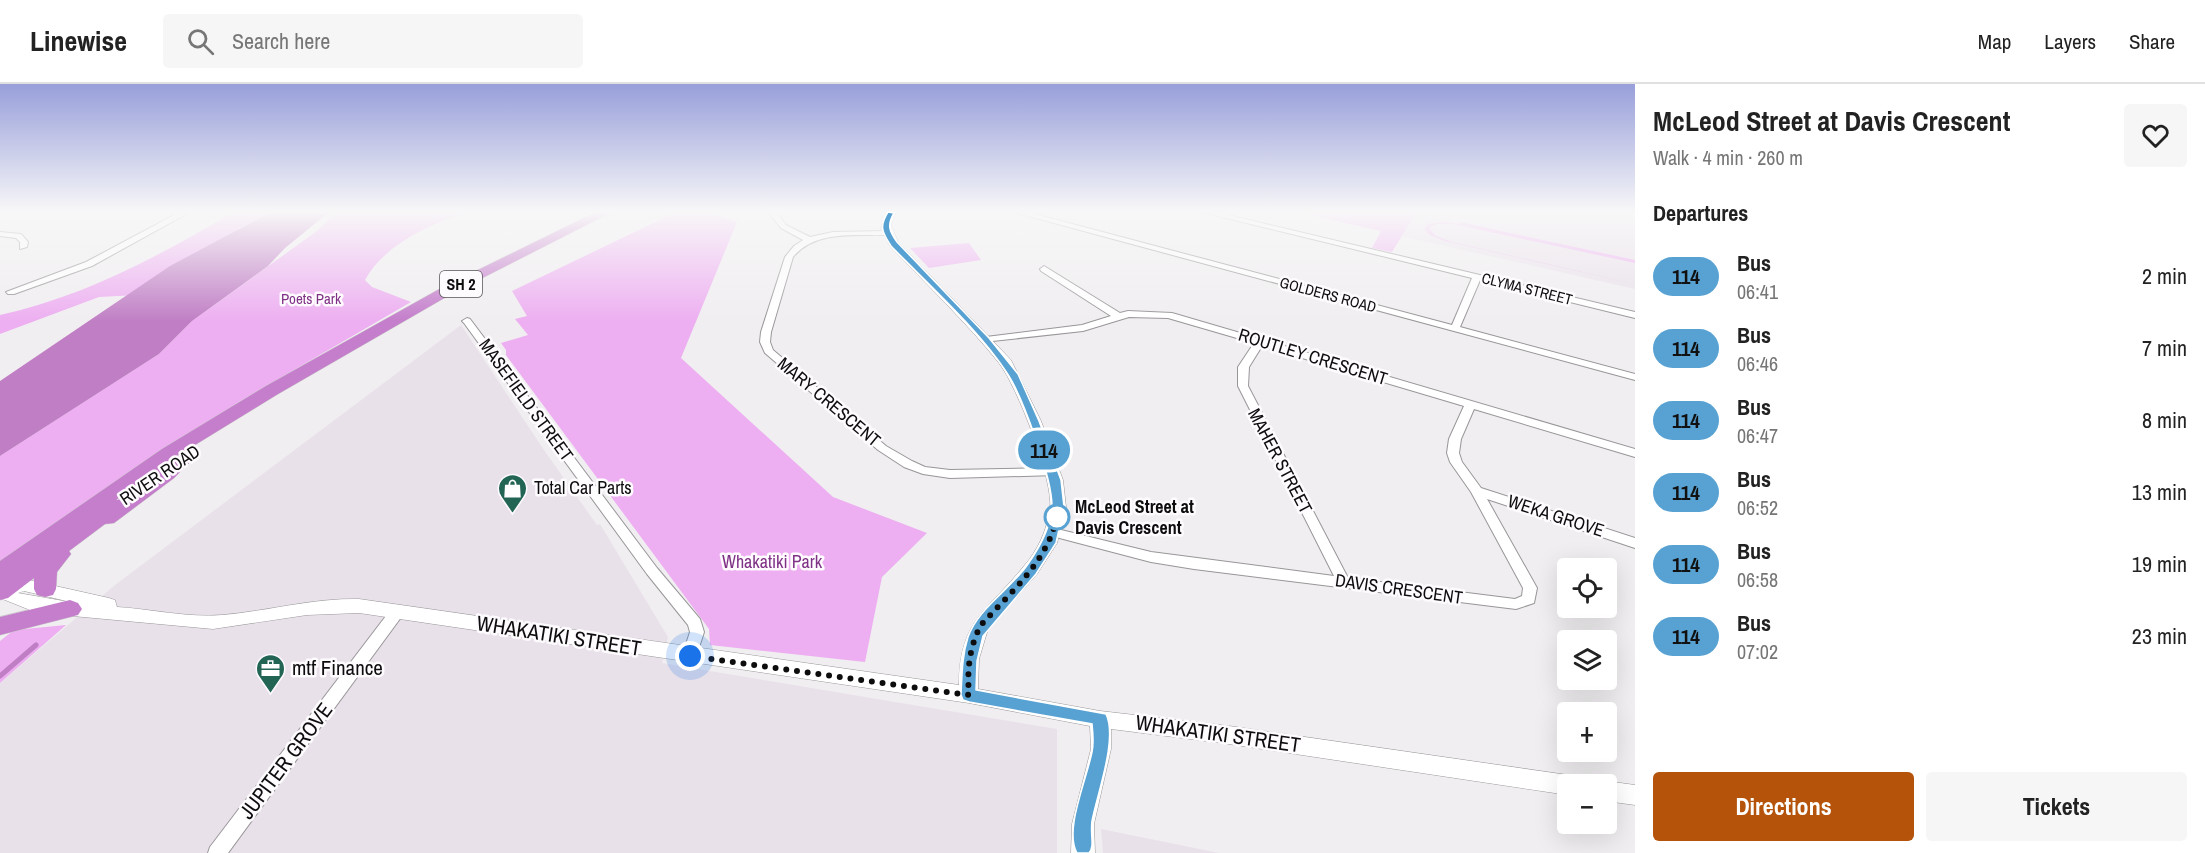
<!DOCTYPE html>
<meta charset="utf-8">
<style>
:root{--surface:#fff;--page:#f6f6f6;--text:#222;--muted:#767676;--line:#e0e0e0;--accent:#b45309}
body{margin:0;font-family:"Archivo Narrow",sans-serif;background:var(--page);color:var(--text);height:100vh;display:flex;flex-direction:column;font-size:22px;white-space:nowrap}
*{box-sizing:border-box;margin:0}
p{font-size:20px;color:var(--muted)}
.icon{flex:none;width:33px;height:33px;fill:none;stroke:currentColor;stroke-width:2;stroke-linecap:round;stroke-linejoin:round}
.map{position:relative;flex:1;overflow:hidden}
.details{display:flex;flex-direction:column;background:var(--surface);width:570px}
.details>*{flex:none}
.badge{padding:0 12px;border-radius:20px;font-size:21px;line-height:39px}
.controls{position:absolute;left:1557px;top:474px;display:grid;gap:12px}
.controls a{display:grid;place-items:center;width:60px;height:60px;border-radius:6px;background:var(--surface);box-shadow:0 6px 24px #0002;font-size:30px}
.you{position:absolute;width:30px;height:30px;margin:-15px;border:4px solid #fff;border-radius:50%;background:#1a73e8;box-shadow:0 0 0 9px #1a73e833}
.map>.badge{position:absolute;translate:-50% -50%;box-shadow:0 0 0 3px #fff}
h2{padding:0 18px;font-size:22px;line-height:54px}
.round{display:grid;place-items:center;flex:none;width:63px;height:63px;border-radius:6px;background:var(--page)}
.headline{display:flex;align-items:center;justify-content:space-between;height:102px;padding:0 18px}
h1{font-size:28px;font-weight:700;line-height:45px}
.cta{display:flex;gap:12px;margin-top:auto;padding:12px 18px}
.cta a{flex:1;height:69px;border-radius:6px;background:var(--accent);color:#fff;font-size:24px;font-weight:700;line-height:69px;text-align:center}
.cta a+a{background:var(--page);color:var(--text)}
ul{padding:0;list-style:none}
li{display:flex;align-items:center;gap:18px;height:72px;padding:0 18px}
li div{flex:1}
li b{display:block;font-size:22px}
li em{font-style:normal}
li .badge{min-width:66px;font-weight:700;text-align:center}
header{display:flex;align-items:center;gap:36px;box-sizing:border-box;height:84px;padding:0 30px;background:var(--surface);border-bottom:2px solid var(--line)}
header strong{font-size:28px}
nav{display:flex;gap:33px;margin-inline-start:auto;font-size:21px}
.search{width:420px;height:54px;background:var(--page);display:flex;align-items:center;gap:15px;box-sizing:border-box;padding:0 21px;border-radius:6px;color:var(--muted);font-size:22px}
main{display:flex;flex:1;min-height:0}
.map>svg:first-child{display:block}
.built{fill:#e9e1ea}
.green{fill:#edaff1}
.water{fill:#c07fc5}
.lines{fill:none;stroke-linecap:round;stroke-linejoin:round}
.stream{stroke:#c07fc5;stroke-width:5}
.minor-casing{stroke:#989698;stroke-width:2}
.tertiary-casing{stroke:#989698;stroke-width:1}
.trunk-casing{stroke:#cacaca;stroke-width:1}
.minor{fill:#fff;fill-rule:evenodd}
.tertiary{fill:#fff;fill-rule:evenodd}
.trunk{fill:#c47ecb;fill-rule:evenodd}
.line{fill:#58a2d3;stroke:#fff;stroke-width:1.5}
.walk{stroke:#0e0d0e;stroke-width:6;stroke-dasharray:0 10.8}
.stop-dot{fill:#fff;stroke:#58a2d3;stroke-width:3}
.labels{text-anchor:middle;stroke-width:5;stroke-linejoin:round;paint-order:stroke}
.far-street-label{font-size:15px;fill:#0e0d0e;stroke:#fefbfe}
.far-park-label{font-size:15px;fill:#7f3186;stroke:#fefbfe}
.shield{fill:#fefbfe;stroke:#565456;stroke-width:1.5}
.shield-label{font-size:16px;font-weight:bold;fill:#0e0d0e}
.street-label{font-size:18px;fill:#0e0d0e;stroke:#fefbfe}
.poi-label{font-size:18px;fill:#0e0d0e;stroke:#fefbfe;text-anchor:start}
.stop-label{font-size:18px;font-weight:bold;fill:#0e0d0e;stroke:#fefbfe;text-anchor:start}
.park-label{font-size:18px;fill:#7f3186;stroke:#fefbfe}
.near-street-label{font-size:21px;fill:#0e0d0e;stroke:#fefbfe}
.near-poi-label{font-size:21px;fill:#0e0d0e;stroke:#fefbfe;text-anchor:start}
</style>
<header>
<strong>Linewise</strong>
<div class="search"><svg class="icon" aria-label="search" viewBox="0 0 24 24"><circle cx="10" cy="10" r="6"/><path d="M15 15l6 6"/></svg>Search here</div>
<nav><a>Map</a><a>Layers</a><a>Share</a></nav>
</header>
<main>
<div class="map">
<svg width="1635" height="769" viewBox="0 0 1635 769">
<rect width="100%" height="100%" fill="#f0eef0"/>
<g class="built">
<polygon points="1416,129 1635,129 1635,205 1401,152"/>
<polygon points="461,241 544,366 597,441 600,440 668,553 662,579 1057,645 1057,769 0,769 0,599 115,501"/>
<polygon points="1101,745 1219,769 1103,769"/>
</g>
<g class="green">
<path d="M232 129H269L240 144 137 211 99 213 0 250V231C83 213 159 172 232 129Z"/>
<path d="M335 129H465C429 140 383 162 365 196L372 203 411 218 239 318 0 480V372L159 270 192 237 317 147Z"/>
<polygon points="674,129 710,129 737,138 681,274 833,413 927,449 882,493 865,578 710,561 709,545 506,271 506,266 501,259 528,251 515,235 527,232 512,207"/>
<polygon points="1301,129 1416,129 1392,168 1372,164 1381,147"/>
<polygon points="1442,138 1459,140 1460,138 1635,176 1635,179 1453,140 1437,140 1429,144 1436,152 1452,158 1635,200 1445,157 1430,151 1424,145 1428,140"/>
<polygon points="969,159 981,176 929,184 910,164"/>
<polygon points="66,541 0,599 0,557 14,546"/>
</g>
<polygon class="water" points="269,129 328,129 285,164 268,182 192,237 159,270 0,372 0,297 170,182"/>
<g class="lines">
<polyline class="stream" points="0,592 36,561"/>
<defs>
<g id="minor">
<polygon points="178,129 188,129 92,182 14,210 8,210 6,208 86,178"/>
<path d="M769 129H777L786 141 810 153 833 148 886 147 890 149 886 151C854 152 816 146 793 173L771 248 770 258 773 266 886 362 912 377 925 383 950 386 1052 384 1058 388 1056 391 950 394 923 390 904 383 878 366 765 269 760 258 761 248 785 173 794 162 803 156 781 144Z"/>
<polygon points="1017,129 1031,129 1452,241 1472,194 1206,129 1220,129 1635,228 1635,234 1480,196 1460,243 1635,290 1635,296"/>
<polygon points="0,148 21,150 28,158 27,163 20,165 20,158 16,154 0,152"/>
<path d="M1044 182 1120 229 1128 227 1172 229 1635 365V373L1474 325 1461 355 1459 369 1462 378 1481 404 1635 454V464L1487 415 1537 504 1534 519 1516 525 1194 485 1151 478 1048 451 1046 448 1048 445 1053 444 1151 468 1334 492 1238 302V283L1254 259 1168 234 1129 233 1083 247 983 258 981 256 986 253 1082 241 1111 232 1041 187 1040 185ZM1262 262 1464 322 1449 355 1447 369 1450 378 1471 408 1523 504 1522 512 1515 515 1348 494 1248 302 1249 283Z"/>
<polygon points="467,234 470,235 657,484 700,535 704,548 695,576 690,578 685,576 682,572 690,548 688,541 647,490 464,239 462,237"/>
<polygon points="397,523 402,524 404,528 402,532 228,769 208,769 210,763 392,524"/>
</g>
<g id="tertiary">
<path d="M886 129H896L891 141 898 158 1011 276 1041 337 1063 396 1066 423 1057 459 1037 490 988 545 979 575 978 605 1100 627 1222 641 1568 691 1576 694 1579 700H1568V711L1222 659 1111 645V665L1094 740 1095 769H1071L1072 740 1091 665 1090 642 969 619 359 529 307 531 213 545 51 530 30 526 0 514V501L24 495 109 514 115 516 117 523C151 525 188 534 222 531 269 527 312 514 359 515L959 601C959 536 988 527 1024 482 1038 466 1047 446 1050 425 1054 397 1017 302 999 279 967 239 926 200 890 162L881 145ZM24 507 75 519 18 509Z"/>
<polygon points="1606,697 1635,701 1635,721 1606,717 1606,700 1598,700"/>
</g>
<g id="trunk">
<path d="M594 129H610L453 209 278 310 177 372 188 373 191 377 174 394 114 439 105 440 69 467 71 470 57 488 56 505 53 511 45 513 37 511 34 505V494L8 514 0 516V477L162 365 266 302 443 203ZM167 379 118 416H116Z"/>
<polygon points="70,516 78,519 82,525 78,531 0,551 0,533"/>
</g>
</defs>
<use href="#minor" class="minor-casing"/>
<use href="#tertiary" class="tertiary-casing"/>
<use href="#trunk" class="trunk-casing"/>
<use href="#minor" class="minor"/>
<use href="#tertiary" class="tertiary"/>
<use href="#trunk" class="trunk"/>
</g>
<linearGradient id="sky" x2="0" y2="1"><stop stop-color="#989fda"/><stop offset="0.54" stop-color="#f8f7f8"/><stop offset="1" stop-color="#f8f7f8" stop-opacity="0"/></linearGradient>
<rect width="1635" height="237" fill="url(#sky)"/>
<path class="line" d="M888 128 894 129C887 141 889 147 897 158L989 254 1018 290 1039 337 1061 396 1064 423 1056 459 1036 490 983 552 977 577 976 606 1106 630C1118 655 1097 710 1092 737 1090 750 1095 763 1089 769H1077C1064 746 1086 698 1092 668 1094 659 1093 649 1092 640L969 618 963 616 961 611C962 591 962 572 968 553 978 524 1011 505 1028 480 1040 463 1051 443 1052 422 1052 394 1023 313 1007 289 979 246 928 200 891 162 882 148 879 142 888 128Z"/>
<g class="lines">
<path class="walk" d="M690 572 969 611C967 587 969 563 981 541 1011 508 1047 478 1057 433"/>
</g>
<defs>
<symbol id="shop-pin" viewBox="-11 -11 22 30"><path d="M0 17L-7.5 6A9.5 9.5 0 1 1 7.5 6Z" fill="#226555" stroke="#fefbfe"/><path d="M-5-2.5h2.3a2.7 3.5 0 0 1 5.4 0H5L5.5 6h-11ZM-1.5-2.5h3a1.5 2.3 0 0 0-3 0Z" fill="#fff"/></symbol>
<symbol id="office-pin" viewBox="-11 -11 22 30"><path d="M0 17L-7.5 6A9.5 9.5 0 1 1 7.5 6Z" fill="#226555" stroke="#fefbfe"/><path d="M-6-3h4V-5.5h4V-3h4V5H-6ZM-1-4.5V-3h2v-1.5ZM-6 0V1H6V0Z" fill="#fff"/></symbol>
</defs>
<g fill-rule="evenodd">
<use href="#shop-pin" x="496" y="388" width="33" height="45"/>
<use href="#office-pin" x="254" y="568" width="33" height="45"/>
</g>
<circle class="stop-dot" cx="1057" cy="433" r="12"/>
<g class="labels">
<g class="far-street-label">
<text transform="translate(1527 205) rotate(14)" y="5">CLYMA STREET</text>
<text transform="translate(1328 211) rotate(15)" y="5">GOLDERS ROAD</text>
</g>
<g class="far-park-label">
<text x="311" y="220">Poets Park</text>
</g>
<rect class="shield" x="440" y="187" width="42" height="26" rx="4.5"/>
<g class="shield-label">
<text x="461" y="206">SH 2</text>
</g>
<g class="street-label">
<text transform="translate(1313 273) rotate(17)" y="6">ROUTLEY CRESCENT</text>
<text transform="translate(526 316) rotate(54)" y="6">MASEFIELD STREET</text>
<text transform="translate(829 318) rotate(40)" y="6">MARY CRESCENT</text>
<text transform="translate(1280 377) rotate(62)" y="6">MAHER STREET</text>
<text transform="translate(160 391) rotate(-34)" y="6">RIVER ROAD</text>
<text transform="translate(1556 432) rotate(18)" y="6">WEKA GROVE</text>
<text transform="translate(1399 505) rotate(8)" y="6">DAVIS CRESCENT</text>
</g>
<g class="poi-label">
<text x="534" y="410">Total Car Parts</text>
</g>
<g class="stop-label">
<text x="1075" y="429">McLeod Street at<tspan x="1075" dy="21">Davis Crescent</tspan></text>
</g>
<g class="park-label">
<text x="772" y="484">Whakatiki Park</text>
</g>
<g class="near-street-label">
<text transform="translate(559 552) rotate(9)" y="7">WHAKATIKI STREET</text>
<text transform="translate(1218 650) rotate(8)" y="7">WHAKATIKI STREET</text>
<text transform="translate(286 677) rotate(-53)" y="7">JUPITER GROVE</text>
</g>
<g class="near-poi-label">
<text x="292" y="591">mtf Finance</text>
</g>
</g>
</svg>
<div class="controls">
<a><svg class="icon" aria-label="locate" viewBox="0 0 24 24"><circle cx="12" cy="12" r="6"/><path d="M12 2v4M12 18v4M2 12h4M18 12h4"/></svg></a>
<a><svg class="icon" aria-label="layers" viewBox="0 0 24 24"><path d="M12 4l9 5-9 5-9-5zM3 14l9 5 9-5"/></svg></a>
<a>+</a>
<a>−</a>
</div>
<div class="you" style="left:690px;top:572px"></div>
<b class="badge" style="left:1044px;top:366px;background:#58a2d3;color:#111">114</b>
</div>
<section class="details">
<div class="headline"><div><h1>McLeod Street at Davis Crescent</h1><p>Walk · 4 min · 260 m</p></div><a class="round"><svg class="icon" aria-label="heart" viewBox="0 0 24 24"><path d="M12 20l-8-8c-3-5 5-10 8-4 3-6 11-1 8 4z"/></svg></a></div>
<h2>Departures</h2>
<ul>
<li><span class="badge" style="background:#58a2d3;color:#111">114</span><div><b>Bus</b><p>06:41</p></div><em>2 min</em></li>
<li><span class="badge" style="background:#58a2d3;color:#111">114</span><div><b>Bus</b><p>06:46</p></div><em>7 min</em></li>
<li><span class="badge" style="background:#58a2d3;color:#111">114</span><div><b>Bus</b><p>06:47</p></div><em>8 min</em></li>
<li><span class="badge" style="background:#58a2d3;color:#111">114</span><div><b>Bus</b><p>06:52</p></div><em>13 min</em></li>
<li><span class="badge" style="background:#58a2d3;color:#111">114</span><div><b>Bus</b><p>06:58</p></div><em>19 min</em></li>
<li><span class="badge" style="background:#58a2d3;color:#111">114</span><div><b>Bus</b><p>07:02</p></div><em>23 min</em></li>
</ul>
<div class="cta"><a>Directions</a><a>Tickets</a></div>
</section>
</main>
